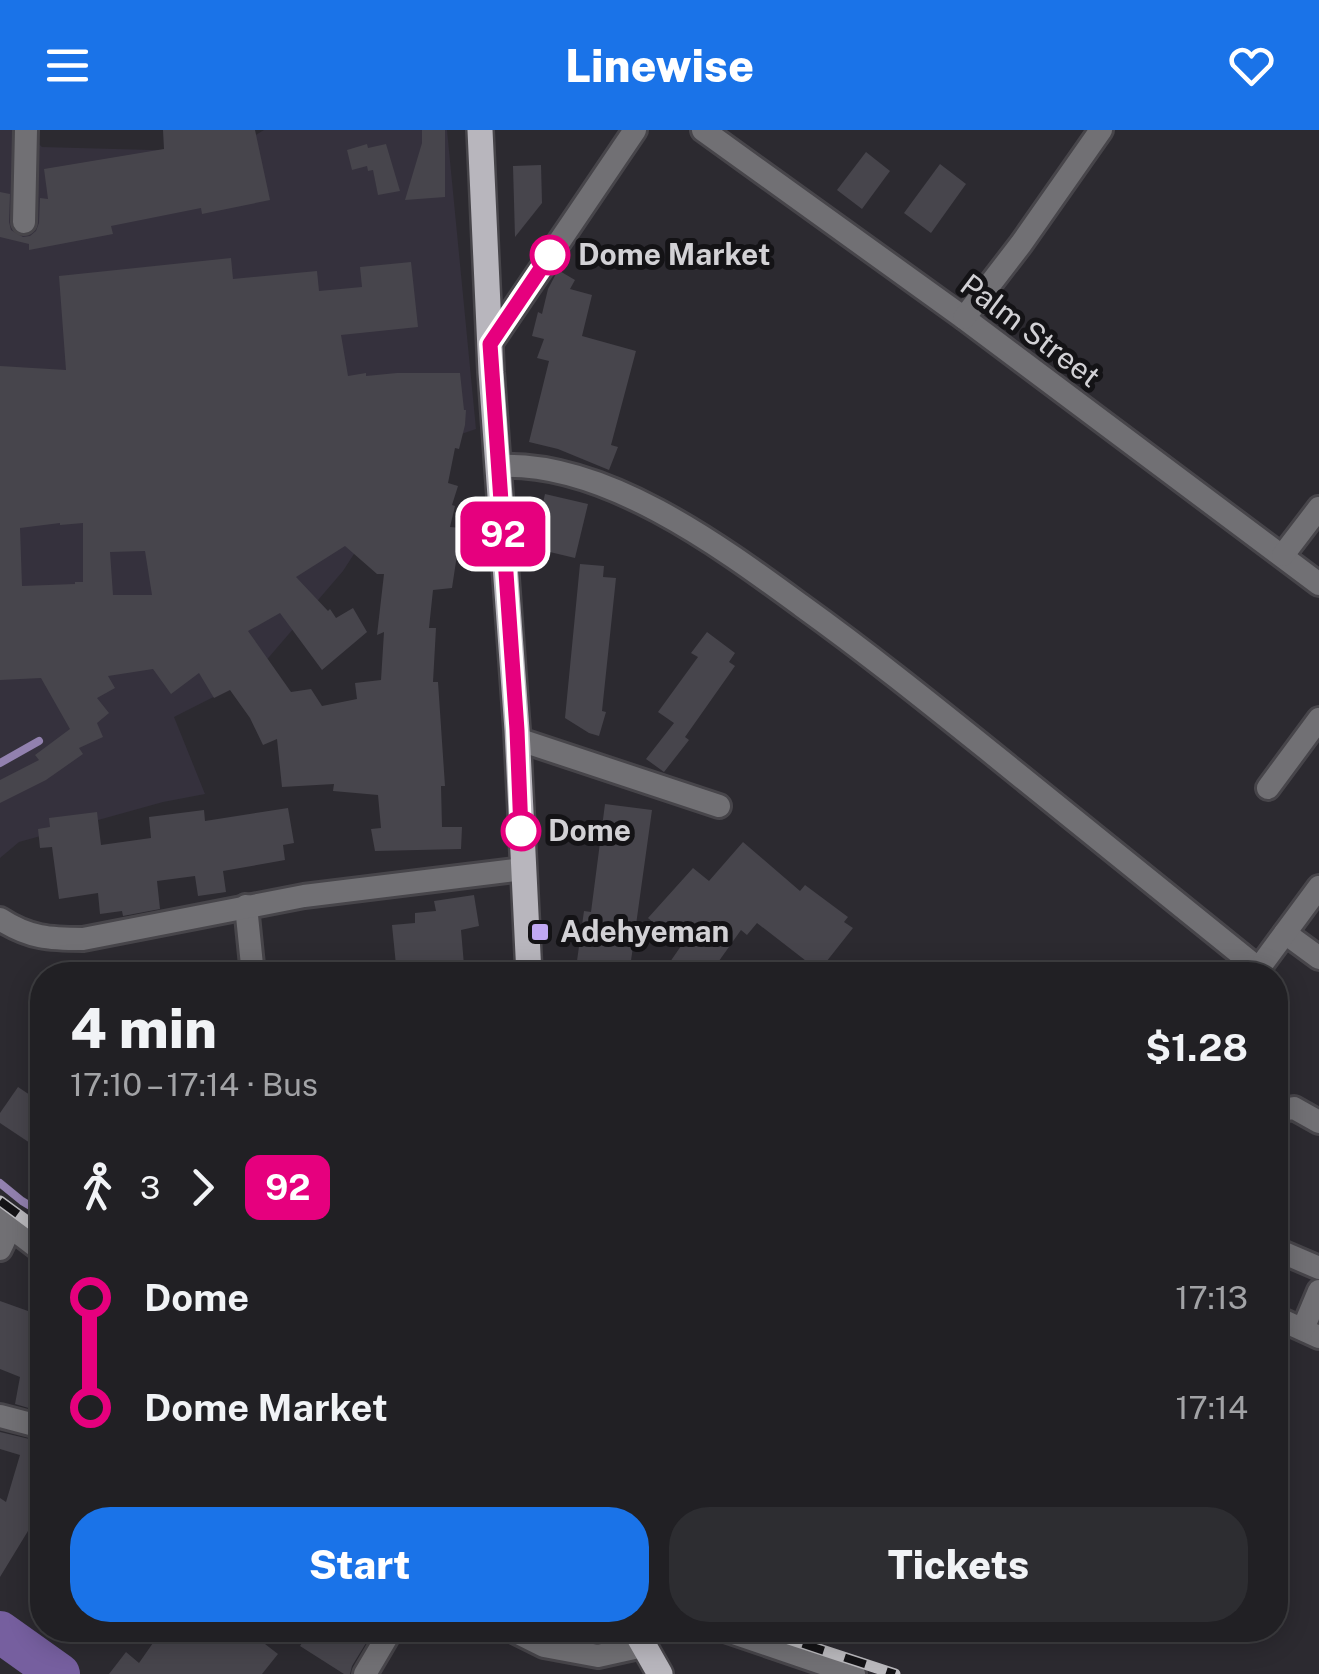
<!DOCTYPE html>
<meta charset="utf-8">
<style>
:root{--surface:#212024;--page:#2d2d31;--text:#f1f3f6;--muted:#a2a3a6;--line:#3e3e41;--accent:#1a73e8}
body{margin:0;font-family:"Public Sans",sans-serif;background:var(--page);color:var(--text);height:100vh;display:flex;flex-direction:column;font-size:38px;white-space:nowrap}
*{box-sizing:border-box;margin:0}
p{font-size:32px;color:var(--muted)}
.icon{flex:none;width:55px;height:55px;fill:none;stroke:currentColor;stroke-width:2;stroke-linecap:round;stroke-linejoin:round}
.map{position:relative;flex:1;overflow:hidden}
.panel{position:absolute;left:30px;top:832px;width:1258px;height:680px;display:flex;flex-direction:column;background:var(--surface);border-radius:40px;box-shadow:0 5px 25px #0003,0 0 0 2px var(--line)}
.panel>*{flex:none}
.badge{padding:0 20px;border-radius:15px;font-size:35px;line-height:65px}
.map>.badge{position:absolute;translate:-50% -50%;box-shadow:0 0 0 5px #fff}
.legs{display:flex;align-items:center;gap:15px;height:110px;padding:0 40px;font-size:32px}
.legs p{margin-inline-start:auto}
.headline{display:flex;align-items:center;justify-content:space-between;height:170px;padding:0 40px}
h1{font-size:55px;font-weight:800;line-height:75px}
.cta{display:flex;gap:20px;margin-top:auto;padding:20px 40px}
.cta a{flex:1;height:115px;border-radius:40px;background:var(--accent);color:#fff;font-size:40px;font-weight:800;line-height:115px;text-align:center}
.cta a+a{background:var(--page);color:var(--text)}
ul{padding:0 40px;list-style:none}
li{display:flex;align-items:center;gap:35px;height:110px;font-size:38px}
li i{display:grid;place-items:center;width:15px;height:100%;margin:0 12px;background:currentColor}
li i::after{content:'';width:25px;height:25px;margin:-12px;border:8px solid;border-radius:50%;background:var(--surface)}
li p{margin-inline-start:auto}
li:first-child i{background:linear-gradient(#0000 50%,currentColor 0)}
li:last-child i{background:linear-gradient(currentColor 50%,#0000 0)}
header{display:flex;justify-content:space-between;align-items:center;height:130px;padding:0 40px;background:var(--accent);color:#fff;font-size:45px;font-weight:800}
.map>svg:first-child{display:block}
.built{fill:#35313d}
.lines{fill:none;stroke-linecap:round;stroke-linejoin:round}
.stream{stroke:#9281af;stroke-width:8}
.river{stroke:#765f9f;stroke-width:42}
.building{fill:#47454c;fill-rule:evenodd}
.minor-casing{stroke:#47454a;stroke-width:28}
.major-casing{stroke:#47454a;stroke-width:30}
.minor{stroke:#717074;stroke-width:22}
.major{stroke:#b8b6bd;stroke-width:25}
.rail-casing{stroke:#bab9bd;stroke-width:11}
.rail{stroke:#141316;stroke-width:8;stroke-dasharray:22;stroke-linecap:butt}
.line-1-casing{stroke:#fff;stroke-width:22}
.line-1{stroke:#e6007e;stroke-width:15}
.stop-1-dot{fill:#fff;stroke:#e6007e;stroke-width:5}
.poi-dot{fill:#c1a8f3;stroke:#141316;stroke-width:4}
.labels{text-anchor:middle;stroke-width:10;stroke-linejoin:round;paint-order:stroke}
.stop-label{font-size:30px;font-weight:bold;fill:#d2d1d5;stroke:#141316;text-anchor:start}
.street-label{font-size:30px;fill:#d2d1d5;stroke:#141316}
.poi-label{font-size:30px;font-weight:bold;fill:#d2d1d5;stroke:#141316;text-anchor:start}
</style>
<header><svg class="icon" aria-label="menu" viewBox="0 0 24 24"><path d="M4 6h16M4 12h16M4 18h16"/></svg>Linewise<svg class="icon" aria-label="heart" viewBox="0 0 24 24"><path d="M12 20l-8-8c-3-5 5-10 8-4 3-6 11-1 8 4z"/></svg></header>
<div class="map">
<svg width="1319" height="1544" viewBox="0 0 1319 1544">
<rect width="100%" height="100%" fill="#2c2a30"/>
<polygon class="built" points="0,0 24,0 42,17 227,22 264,0 447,0 476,299 423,317 343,441 251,548 174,587 205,664 163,672 19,712 0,728"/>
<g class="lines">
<g class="stream">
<polyline points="0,633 39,611"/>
<polyline points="0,1053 22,1071 42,1083"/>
</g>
<polyline class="river" points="0,1502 59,1544"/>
</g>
<g class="building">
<polygon points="163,0 255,0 270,70 202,84 201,78 111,96 113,104 29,120 29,114 0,107 0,62 10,64 9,92 11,100 23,107 30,106 36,101 39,93 40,68 48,69 44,39 164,19"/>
<polygon points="422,0 445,0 445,67 405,70 422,13"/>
<polygon points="367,14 368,18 386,14 400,61 378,65 373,40 368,41 367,36 352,40 347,20"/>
<polygon points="866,22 890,41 862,79 837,60"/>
<polygon points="940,34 966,54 931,103 904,83"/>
<polygon points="541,35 542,73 515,107 513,36"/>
<path d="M231 128 233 149 317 141 319 161 362 157 360 137 411 132 418 197 341 205 348 246 366 243V246L397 243H460L464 280H466L465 295 459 319 455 318 448 353 458 356 452 375 455 376 450 397 461 398 452 458 433 460 429 498H436L433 552H438L445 656H441L442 697H462L461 719 375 721 371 699 381 698 378 665 333 661 334 654 282 657 277 609 263 615 250 588 230 560 214 568 199 543 171 564 153 539 108 546 115 558 97 568 109 583 97 593 103 607 79 618 83 624 46 650 0 673V650L39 630 35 625 70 599 41 548 0 550V236L66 240 59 146ZM60 393V395L83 393V452H75V454L22 456 20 398ZM345 416 377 444H384L377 505 384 502 381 550 355 553 357 569 322 576 311 559 291 562 248 501 280 483 322 540 367 502 353 478 336 488 330 479 328 481 296 447ZM145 421 152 465H113L110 422Z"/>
<polygon points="558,140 575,150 570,159 592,165 582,206 636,221 611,315 618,317 609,340 558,319 529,312 549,231 537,228 544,209 532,206 538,182 542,184 548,159"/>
<polygon points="545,364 588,374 575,428 533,418"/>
<polygon points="580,434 604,436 603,447 616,448 602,581 606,582 599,606 589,603 565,588"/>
<polygon points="707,502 735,523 729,532 735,536 685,607 689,610 664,642 646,629 674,593 658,582 698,527 691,523"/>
<polygon points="605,674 652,680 629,845 575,845 584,781 591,782"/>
<polygon points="288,678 294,713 283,715 285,730 223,741 226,762 198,766 195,746 157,751 160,779 123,786 122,781 100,784 98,763 59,769 52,717 40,718 38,699 50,697 49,688 97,682 101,715 151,708 149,687 204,680 205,691"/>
<polygon points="743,712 800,761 805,755 848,787 844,792 853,798 819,841 757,793 747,805 741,800 709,845 661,845 681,816 648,788 693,738 709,751"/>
<polygon points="474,765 479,796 461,800 464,835 415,840 415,845 397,845 392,795 415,793 415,783 436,781 434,771"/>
<polygon points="18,957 42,973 42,1021 0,993 0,983"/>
<polygon points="0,1171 42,1186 42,1282 15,1274 20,1247 0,1239"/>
<polygon points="0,1302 42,1312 42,1378 0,1447 0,1368 6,1372 20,1325 0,1319"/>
<polygon points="162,1500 247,1500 278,1524 262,1544 109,1544 126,1522 139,1533"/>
<polygon points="311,1500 374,1500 352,1536 350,1544 344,1544 300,1516"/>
</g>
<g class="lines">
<defs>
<g id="minor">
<polyline points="703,0 964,188 1319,454"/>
<polyline points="24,92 26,0"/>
<polyline points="964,188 1021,114 1101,0"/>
<polyline points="490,214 635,0"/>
<path d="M499 336C605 331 720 416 802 476 866 522 927 571 988 620 1078 693 1169 766 1259 839"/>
<polyline points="1283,425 1319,378"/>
<polyline points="517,609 719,676"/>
<polyline points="1268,658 1319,589"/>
<polyline points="246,776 253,845"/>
<path d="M0 789C29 808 50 809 83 809L304 766 523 739"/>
<polyline points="1285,803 1319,828"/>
<polyline points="1254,845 1319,757"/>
<polyline points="1275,981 1294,978 1319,992"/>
<polyline points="8,1095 42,1121"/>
<path d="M0 1119C7 1106 10 1098 2 1085"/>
<polyline points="1275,1119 1319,1138"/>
<polyline points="1275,1187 1319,1207"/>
<polyline points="1303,1199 1319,1161"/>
<polyline points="0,1286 42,1297"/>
<polyline points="512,1500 544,1516 598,1526 643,1516"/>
<polyline points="725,1500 854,1544"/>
<polyline points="365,1544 391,1500"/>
</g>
<g id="major">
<polyline points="480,0 491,242 517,600 529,845"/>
<polyline points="635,1500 660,1544"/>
</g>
</defs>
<use href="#minor" class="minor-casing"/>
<use href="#major" class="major-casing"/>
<use href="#minor" class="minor"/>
<use href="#major" class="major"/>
<defs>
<g id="rail">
<polyline points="0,1071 42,1102"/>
<polyline points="761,1500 895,1544"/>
</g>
</defs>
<use href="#rail" class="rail-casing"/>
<use href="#rail" class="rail"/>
</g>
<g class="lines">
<defs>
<polyline id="line-1" points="521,701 517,600 490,214 550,125"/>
</defs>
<use href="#line-1" class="line-1-casing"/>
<use href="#line-1" class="line-1"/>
</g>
<g class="stop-1-dot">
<circle cx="550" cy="125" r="18"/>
<circle cx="521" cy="701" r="18"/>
</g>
<rect class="poi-dot" x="530" y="792" width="20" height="20" rx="5"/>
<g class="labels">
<g class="stop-label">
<text x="578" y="135">Dome Market</text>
<text x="548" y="711">Dome</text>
</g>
<g class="street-label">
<text transform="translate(1030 201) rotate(37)" y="10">Palm Street</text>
</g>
<g class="poi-label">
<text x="560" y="812">Adehyeman</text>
</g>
</g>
</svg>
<b class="badge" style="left:503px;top:404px;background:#e6007e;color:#fff">92</b>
<section class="panel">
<div class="headline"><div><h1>4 min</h1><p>17:10 – 17:14 · Bus</p></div><b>$1.28</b></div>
<div class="legs"><svg class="icon" aria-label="walk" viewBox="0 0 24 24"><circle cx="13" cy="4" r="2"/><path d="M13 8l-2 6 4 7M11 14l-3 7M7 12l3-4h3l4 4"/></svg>3<svg class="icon" aria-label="forward" viewBox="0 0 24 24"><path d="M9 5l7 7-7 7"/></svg><b class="badge" style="background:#e6007e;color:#fff">92</b></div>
<ul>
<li><i style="color:#e6007e"></i><b>Dome</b><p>17:13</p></li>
<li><i style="color:#e6007e"></i><b>Dome Market</b><p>17:14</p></li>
</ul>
<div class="cta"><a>Start</a><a>Tickets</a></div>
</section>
</div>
